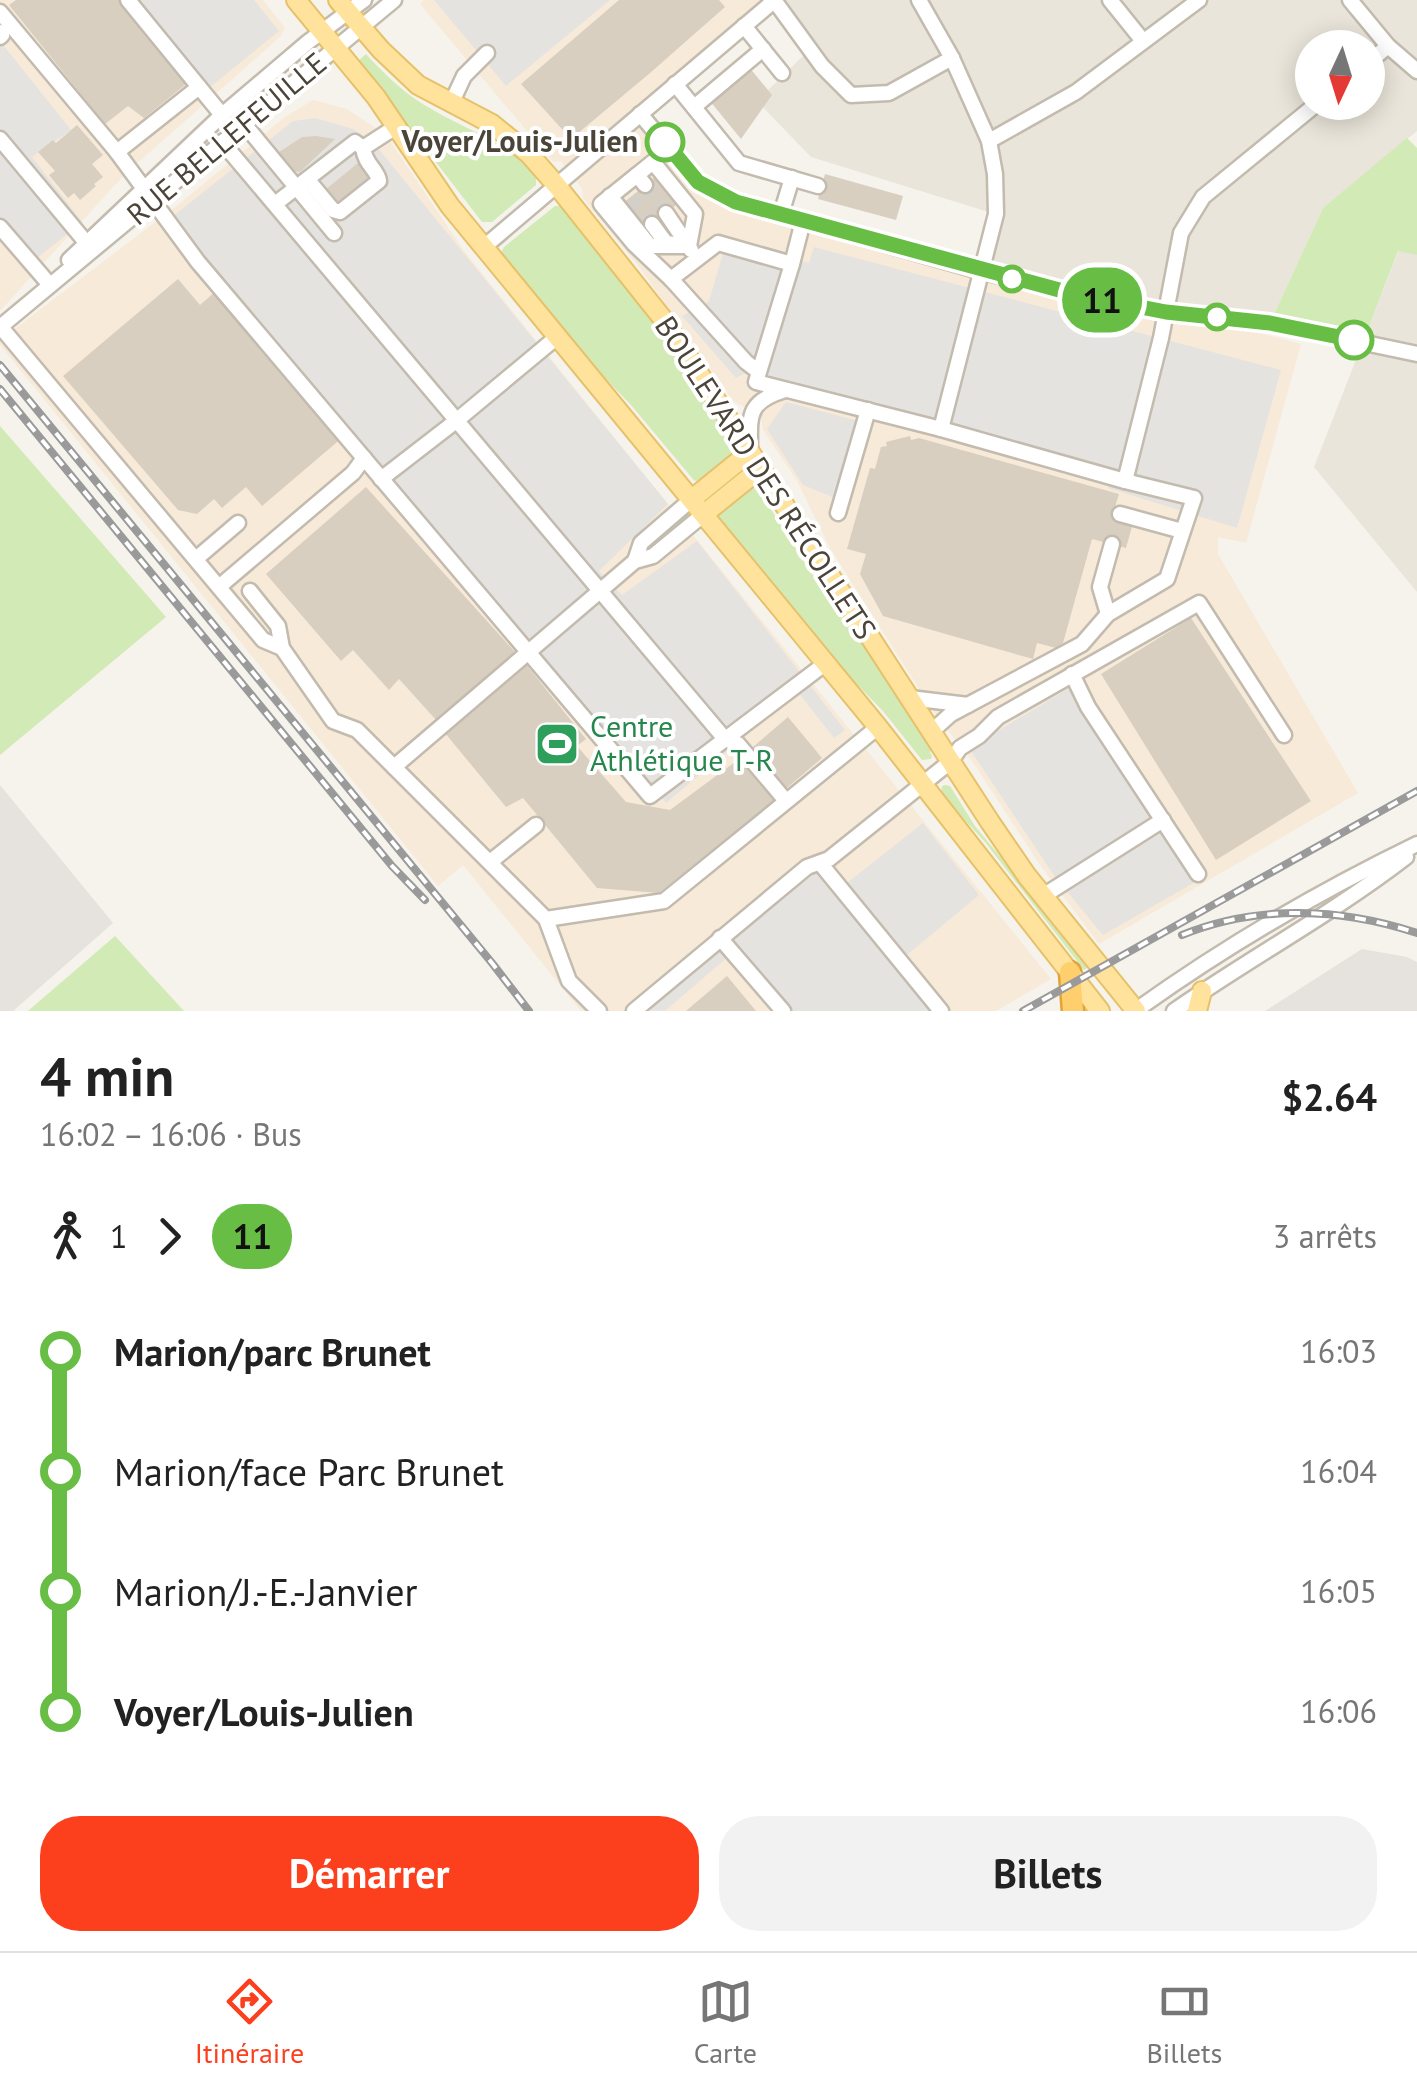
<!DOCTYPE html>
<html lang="fr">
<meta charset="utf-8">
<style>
:root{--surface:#fff;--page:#f2f2f2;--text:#222;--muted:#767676;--line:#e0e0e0;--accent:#fc3f1d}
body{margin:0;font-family:"PT Sans",sans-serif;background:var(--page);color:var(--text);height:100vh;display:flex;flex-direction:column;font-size:38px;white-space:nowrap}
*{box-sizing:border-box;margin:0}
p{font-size:32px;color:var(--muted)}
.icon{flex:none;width:55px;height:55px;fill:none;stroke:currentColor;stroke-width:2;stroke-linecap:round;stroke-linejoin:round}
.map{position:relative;height:1011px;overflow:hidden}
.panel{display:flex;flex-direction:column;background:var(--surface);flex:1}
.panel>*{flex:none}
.badge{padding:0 20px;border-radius:32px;font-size:35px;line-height:65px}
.needle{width:65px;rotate:184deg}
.tools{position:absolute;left:1295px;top:30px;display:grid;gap:20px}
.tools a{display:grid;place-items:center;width:90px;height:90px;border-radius:50%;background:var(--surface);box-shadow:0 5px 25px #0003;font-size:50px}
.map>.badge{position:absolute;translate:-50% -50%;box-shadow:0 0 0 5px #fff}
.legs{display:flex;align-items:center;gap:15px;height:110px;padding:0 40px;font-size:32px}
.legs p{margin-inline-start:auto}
.head{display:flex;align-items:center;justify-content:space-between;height:170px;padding:0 40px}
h1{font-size:55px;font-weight:800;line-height:75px}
.button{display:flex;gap:20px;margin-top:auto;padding:20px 40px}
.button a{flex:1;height:115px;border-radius:40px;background:var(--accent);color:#fff;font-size:40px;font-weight:800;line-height:115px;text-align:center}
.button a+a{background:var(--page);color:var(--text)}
ul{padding:0 40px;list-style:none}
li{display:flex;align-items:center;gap:35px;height:120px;font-size:38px}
li i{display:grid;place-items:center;width:15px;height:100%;margin:0 12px;background:currentColor}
li i::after{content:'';width:25px;height:25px;margin:-12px;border:8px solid;border-radius:50%;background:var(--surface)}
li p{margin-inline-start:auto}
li:first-child i{background:linear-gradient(#0000 50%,currentColor 0)}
li:last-child i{background:linear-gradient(currentColor 50%,#0000 0)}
.tabs{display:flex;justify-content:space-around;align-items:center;height:140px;border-top:2px solid var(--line);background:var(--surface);font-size:28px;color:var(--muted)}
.tabs a{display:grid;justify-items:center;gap:5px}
.tabs .current{color:var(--accent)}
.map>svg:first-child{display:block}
.residential{fill:#eae5da;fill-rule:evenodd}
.commercial{fill:#f7ead8}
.industrial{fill:#e6e2dd}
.green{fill:#d2eab5}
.parking{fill:#e5e3e0}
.building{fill:#d8cfc1}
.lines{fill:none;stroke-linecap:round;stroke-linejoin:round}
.minor-tunnel{stroke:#d4d0c8;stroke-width:14;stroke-dasharray:14 7;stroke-linecap:butt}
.minor-casing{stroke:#c2bbae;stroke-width:19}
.major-casing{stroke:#e6c16a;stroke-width:22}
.highway-casing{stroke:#e0a43c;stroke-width:25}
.minor{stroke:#fff;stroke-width:14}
.major{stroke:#ffe39c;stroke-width:18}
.highway{stroke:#ffcf6e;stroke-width:20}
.rail-casing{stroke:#9a9a9a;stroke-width:8}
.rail{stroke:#fff;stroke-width:4;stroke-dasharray:11;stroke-linecap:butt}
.line-1-casing{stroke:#fff;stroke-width:22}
.line-1{stroke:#68bd45;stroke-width:15}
.stop-1-dot{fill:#fff;stroke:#68bd45;stroke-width:5}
.labels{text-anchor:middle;stroke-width:8;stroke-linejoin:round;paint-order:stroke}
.street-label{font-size:30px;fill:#4b4439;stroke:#fff}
.stop-label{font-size:30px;font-weight:bold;fill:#4b4439;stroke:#fff;text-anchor:end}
.leisure-label{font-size:30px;fill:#27864d;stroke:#fff;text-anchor:start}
</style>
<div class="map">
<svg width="1417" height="1011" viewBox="0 0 1417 1011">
<rect width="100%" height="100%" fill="#f6f3ec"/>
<g class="residential">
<path d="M762 0H1417V131L1323 208 1270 323 1166 312 980 271 995 214 811 157 757 101 804 55ZM1312 48H1368V102H1312Z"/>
<polygon points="1399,250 1417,255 1417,592 1314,467"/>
</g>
<g class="commercial">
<polygon points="0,0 263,0 285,28 281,36 124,175 0,311"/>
<polygon points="424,0 774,0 641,113 698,182 736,202 980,271 1173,310 1301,344 1246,543 1218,537 1218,554 1358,793 1099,944 1040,865 972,761 933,711 830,548 797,481 763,430 761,417 733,401 640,268 583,198 582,189 561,161 553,162 420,4"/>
<polygon points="313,100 347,109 386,135 464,251 1051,979 996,1011 581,1011 463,865 438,886 0,345 0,340 179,204 285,117"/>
</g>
<g class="industrial">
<polygon points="0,785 113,923 13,1011 0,1011"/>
<polygon points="1362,949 1407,957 1417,962 1417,1011 1265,1011"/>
</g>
<g class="green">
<path d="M366 54C386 76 407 96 433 110 474 134 506 140 539 178L536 179V185L492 222H482L358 61Z"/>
<polygon points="1407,138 1417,148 1417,255 1398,251 1363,342 1270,323 1323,208"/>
<polygon points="555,206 562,206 620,276 673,346 738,448 735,453 702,480 695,481 692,478 631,405 581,353 502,257 501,253 504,247"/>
<polygon points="0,426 166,617 0,755"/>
<polygon points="749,487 758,489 812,574 851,621 933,749 930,752 932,756 931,759 922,760 883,711 837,664 717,519 718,513"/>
<polygon points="945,785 950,786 975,826 1090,966 1084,970 985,842 941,794 942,786"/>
<polygon points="115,936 184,1011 28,1011"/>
</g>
<g class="parking">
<polygon points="138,0 254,0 279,31 209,88"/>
<polygon points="434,0 610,0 506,86"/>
<polygon points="0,41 71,130 32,157 82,222 26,267 0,239"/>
<polygon points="315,118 353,129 373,142 668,504 599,571 622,595 697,541 845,730 834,738 798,692 666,803 172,217 293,121"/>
<polygon points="728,237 809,263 814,247 1281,370 1237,528 1108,488 1112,469 747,372 736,378 682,316 709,301"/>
<polygon points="786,402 862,422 837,499 803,485 767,429"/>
<polygon points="1071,687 1197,881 1103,935 1055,877 969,748"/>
<polygon points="923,823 979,895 896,964 934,1011 791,1011 737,949 665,1011 640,1010 814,871 833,894"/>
</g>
<g class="building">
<polygon points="16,0 119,0 186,84 144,118 128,106 105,124 9,5"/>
<polygon points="619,0 719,0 725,7 650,73 571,139 521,84"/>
<polygon points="749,67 772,95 741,139 709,100"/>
<polygon points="77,125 103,155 92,164 103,177 94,184 96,186 80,200 74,193 68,198 49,175 55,171 38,152 53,140 56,143"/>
<polygon points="316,136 335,139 300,172 289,170 276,154 302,137"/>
<polygon points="358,163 371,178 338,205 325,190"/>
<polygon points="660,173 682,200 643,232 621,205"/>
<polygon points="825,174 903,196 896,220 818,199"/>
<polygon points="178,279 200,305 217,290 343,437 262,506 246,487 222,508 214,499 197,514 178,510 63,376"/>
<polygon points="910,436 911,440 919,438 1119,494 1112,517 1133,523 1126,548 1092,539 1063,643 1056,648 1037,643 1033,659 883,616 860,574 866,554 847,549 870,468 875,469 881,447 887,446 886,442"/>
<polygon points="366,487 515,652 437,721 399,679 389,690 353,650 341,661 266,574"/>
<polygon points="1191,618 1311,801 1216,860 1101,674"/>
<polygon points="524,662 586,739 577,746 626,802 670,810 739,759 774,801 659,893 597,888 523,798 506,807 445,733"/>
<polygon points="788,717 822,758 781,793 746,753"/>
<polygon points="727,976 756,1011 686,1011"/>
</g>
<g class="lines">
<g class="minor-tunnel">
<polyline points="645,185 666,213"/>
<polyline points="631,197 652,224"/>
</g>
<defs>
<g id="minor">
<polyline points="128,0 222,115"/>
<polyline points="774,0 822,66 851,95 889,93 952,58"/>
<polyline points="1110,0 1143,41"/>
<polyline points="1350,0 1388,46 1417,71"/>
<polyline points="0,12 117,152 198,262 650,796 826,663"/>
<polyline points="744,26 782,73"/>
<polyline points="0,32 2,35 0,37"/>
<polyline points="1368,63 1388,46"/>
<polyline points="675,84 739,163 818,186"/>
<polyline points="451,104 464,76 487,53"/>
<polyline points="694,107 763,49"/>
<polyline points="640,114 698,182 736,202 980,271 1074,294 1166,312 1270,323 1417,354"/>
<polyline points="245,125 334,233"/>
<polyline points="0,139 89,246"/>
<polyline points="989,141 1076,92 1199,0"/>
<polyline points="222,142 725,739 738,744 786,801"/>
<polyline points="363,148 397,126"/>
<polyline points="117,152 199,87"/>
<polyline points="637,175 653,162 695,214 689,246"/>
<path d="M308 180 333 210 340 212 379 181C378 170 365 165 363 148"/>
<polyline points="645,185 637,175 601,204 634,244 671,279"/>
<polyline points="610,196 650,246 689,246"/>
<polyline points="275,204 355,142 363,148"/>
<polyline points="666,213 691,250"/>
<polyline points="781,214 792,178"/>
<polyline points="652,224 666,243 674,244"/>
<polyline points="0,227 50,285"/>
<polyline points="484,247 775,0"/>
<polyline points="69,260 222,115 308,42 364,0"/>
<polyline points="792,264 803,221"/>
<polyline points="0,326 263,640 282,648 333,721 357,730 546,919 664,901 878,727"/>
<polyline points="0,327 394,0"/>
<polyline points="759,372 746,362 671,279 718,243 792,264 756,382 941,429 996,214 995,174 989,141 952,58 919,0"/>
<polyline points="941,429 1125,481 1161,338 1181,233 1203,197 1319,102"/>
<path d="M750 452C750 416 746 402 785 390"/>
<polyline points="381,479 456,421 557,337"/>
<polyline points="838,513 868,410"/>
<polyline points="1120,514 1182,531"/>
<polyline points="197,558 238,523"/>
<polyline points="635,561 641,543 692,499"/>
<polyline points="220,586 353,473 364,458"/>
<polyline points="250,591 278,626 282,648"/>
<polyline points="1108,614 1100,587 1112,544"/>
<polyline points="1072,674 1088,707 1198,874"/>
<polyline points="910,698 968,705"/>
<polyline points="931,732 951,714 1082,644 1108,614 1167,579 1194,498 1125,481"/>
<polyline points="394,767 635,561 653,556 704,514"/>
<polyline points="490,862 536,825"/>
<polyline points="820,863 941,1011"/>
<polyline points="1043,896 1163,820"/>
<polyline points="546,919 569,981 599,1011"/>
<polyline points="720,938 783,1011"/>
<polyline points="634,1011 807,867 829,859 950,762 960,748 979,736 998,717 1199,603 1284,735"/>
<path d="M1135 1011C1224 947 1318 892 1417 844"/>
<path d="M1174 1011C1250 958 1332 914 1406 857"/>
</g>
<g id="major">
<polyline points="296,0 376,97 450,206 878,727 1100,1011"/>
<polyline points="338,0 381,50 418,85 492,124 529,154 558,187 663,319 700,375 990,822 1027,876 1136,1011"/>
<polyline points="692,499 750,452"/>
<polyline points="704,514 761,468"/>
<polyline points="1197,1011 1202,991"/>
</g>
<polyline id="highway" points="1070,972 1073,1011"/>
</defs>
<use href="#minor" class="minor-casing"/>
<use href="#major" class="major-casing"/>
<use href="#highway" class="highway-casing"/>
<use href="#minor" class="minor"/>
<use href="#major" class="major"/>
<use href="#highway" class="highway"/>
<defs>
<g id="rail">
<polyline points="0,365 492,963 529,1011"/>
<polyline points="0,389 392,866 425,900"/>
<path d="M1182 935C1258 904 1341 908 1417 933"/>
<polyline points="1023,1011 1417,791"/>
</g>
</defs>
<use href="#rail" class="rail-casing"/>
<use href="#rail" class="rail"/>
</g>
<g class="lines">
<defs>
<polyline id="line-1" points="665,142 698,182 736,202 1074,294 1166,312 1270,323 1354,340"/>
</defs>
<use href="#line-1" class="line-1-casing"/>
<use href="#line-1" class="line-1"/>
</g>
<defs>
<symbol id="stadium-square" viewBox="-11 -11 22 22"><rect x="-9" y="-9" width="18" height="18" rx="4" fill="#2e9e5b" stroke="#fff"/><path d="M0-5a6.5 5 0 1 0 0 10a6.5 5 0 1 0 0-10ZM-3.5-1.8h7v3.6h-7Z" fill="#fff"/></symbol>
</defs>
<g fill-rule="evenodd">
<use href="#stadium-square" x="532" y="719" width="50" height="50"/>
</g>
<g class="stop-1-dot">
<circle cx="665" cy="142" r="18"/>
<circle cx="1012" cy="279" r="12"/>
<circle cx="1217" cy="317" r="12"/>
<circle cx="1354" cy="340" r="18"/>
</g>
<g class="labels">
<g class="street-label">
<text transform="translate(227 139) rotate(-40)" y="10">RUE BELLEFEUILLE</text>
<text transform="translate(765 478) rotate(57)" y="10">BOULEVARD DES RÉCOLLETS</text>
</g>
<g class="stop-label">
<text x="638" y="152">Voyer/Louis-Julien</text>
</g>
<g class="leisure-label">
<text x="590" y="737">Centre<tspan x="590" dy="34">Athlétique T-R</tspan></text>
</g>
</g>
</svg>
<div class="tools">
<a><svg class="needle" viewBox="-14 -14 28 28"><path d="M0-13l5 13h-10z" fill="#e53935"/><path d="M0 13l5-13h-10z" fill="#767676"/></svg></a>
</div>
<b class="badge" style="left:1102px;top:300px;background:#68bd45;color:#111">11</b>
</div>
<section class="panel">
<div class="head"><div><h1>4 min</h1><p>16:02 – 16:06 · Bus</p></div><b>$2.64</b></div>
<div class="legs"><svg class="icon" aria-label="walk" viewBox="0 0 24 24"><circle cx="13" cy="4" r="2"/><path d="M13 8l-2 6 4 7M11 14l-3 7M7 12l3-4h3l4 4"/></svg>1<svg class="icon" aria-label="forward" viewBox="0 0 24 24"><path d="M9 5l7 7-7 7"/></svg><b class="badge" style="background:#68bd45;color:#111">11</b><p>3 arrêts</p></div>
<ul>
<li><i style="color:#68bd45"></i><b>Marion/parc Brunet</b><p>16:03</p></li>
<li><i style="color:#68bd45"></i><span>Marion/face Parc Brunet</span><p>16:04</p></li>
<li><i style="color:#68bd45"></i><span>Marion/J.-E.-Janvier</span><p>16:05</p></li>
<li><i style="color:#68bd45"></i><b>Voyer/Louis-Julien</b><p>16:06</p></li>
</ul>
<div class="button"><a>Démarrer</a><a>Billets</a></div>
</section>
<nav class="tabs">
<a class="current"><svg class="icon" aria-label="directions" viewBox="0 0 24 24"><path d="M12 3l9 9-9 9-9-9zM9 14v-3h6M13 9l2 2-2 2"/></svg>Itinéraire</a>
<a><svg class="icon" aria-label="map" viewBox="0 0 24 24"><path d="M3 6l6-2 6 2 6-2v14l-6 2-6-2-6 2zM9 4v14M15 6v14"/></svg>Carte</a>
<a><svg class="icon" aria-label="tickets" viewBox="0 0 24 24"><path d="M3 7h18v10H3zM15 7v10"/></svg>Billets</a>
</nav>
